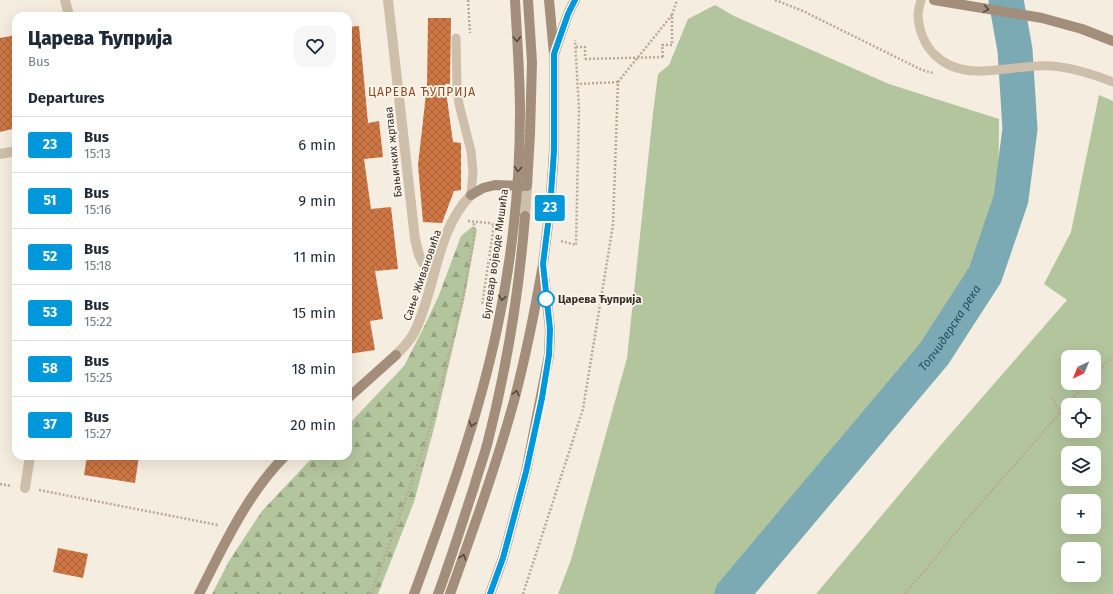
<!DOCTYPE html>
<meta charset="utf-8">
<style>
:root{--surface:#fff;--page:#f6f6f7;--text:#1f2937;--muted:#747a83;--line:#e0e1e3}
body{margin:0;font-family:"Fira Sans",sans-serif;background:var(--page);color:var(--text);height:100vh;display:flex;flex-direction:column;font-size:15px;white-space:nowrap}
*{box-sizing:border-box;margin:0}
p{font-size:13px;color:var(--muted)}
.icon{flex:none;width:22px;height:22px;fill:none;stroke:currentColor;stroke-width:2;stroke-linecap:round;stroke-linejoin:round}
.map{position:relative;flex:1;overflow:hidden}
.side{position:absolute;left:12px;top:12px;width:340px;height:448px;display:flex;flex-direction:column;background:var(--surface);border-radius:12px;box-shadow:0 4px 16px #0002}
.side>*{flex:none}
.badge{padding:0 8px;border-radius:3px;font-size:14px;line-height:26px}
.needle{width:26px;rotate:224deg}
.controls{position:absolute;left:1061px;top:350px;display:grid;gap:8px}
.controls a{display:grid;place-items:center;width:40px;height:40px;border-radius:8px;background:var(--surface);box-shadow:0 4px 16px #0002;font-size:20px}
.map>.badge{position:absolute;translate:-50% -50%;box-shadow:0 0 0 2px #fff}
h2{padding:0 16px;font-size:15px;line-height:36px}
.round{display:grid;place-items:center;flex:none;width:42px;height:42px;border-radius:12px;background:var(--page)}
.summary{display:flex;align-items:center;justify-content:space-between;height:68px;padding:0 16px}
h1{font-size:19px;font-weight:800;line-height:30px}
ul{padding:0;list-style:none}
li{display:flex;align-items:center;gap:12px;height:56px;padding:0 16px;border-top:1px solid var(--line)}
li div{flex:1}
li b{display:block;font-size:15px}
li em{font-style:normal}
li .badge{min-width:44px;font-weight:700;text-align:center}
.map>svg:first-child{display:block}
.green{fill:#b3c59d;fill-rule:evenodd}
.forest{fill:url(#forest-firs)}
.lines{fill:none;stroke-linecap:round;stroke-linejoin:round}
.river{stroke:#7caab4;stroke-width:35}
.building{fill:url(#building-cross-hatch)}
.path{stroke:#baa993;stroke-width:2.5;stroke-dasharray:2 2;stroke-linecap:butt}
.lane{stroke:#cebfaa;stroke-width:9}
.street{stroke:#cebfaa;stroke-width:10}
.secondary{stroke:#a28e7a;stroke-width:10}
.path-bridge{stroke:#baa993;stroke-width:2.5;stroke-dasharray:2 2;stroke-linecap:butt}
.secondary-bridge{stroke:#a28e7a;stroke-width:10}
.oneway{stroke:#55483e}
.line-casing{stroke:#fff;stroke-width:9}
.line{stroke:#0098da;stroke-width:6}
.stop-dot{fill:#fff;stroke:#0098da;stroke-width:2}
.labels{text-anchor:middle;stroke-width:3.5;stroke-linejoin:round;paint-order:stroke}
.street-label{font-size:11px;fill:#3b312a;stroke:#fbf6ec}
.stop-label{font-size:11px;font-weight:bold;fill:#3b312a;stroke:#fbf6ec;text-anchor:start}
.neighbourhood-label{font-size:12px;letter-spacing:1px;fill:#90471c;stroke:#fbf6ec}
.water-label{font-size:12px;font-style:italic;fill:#1c5360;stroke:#fbf6ec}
</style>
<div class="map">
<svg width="1113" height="594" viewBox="0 0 1113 594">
<defs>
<pattern id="forest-firs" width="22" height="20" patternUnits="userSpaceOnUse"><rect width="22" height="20" fill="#b3c59d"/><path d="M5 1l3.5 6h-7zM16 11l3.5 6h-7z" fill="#93a180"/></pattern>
<pattern id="building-cross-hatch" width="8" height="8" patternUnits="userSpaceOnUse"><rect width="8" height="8" fill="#ce7744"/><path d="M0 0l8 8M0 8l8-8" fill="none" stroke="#a86239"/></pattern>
</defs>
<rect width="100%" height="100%" fill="#f5eddf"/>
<g class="green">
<polygon points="715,5 734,16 889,84 999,119 998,235 882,403 718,594 558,594 571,560 627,358 653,113 658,74 669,65 688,19"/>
<path d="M1099 95 1113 101V594H816L939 447 1067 300 1044 284 1071 232ZM1068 357H1094V383H1068ZM1068 405H1094V431H1068ZM1068 453H1094V479H1068ZM1068 501H1094V527H1068ZM1068 549H1094V575H1068Z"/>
</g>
<polygon class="forest" points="473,226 477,229 464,300 435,424 414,502 378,594 212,594 229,561 262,511 314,456 348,456 348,425 404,366 424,327 439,295 461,236"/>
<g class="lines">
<path class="river" id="s1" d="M732 594 934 354 985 275 1011 199 1020 129 1015 50 1006 0"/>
</g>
<g class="building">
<polygon points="428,18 451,18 450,84 445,84 453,142 461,143 461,190 454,191 442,223 423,222 418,165 427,85"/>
<polygon points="359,26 368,123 379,121 383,157 364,159 371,209 391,207 398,269 375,271 383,319 370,321 375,350 348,354 348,27"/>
<polygon points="16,35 16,128 0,132 0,38"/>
<polygon points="87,456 139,456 135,483 84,475"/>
<polygon points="58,548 88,554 83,578 53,572"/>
</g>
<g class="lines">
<g class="path">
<polyline points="468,0 470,33"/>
<polyline points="775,0 803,11 922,70 933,73"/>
<polyline points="576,47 585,47 585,59"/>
<polyline points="663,57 662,45 672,45 672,15 677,0"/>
<polyline points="618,82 672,15"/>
<polyline points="468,221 489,223 494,225 482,305"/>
<polyline points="561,241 576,245 579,109 575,40"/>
<polyline points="1094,375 1113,356"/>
<polyline points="1052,398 1068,424"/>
<polyline points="0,484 12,486"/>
<polyline points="39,490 218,525"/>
<polyline points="371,594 410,488 430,428 463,299 474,239 474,222"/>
<polyline points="523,594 583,409 613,225 618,82 578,84"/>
<polyline points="905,594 968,518 1086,383"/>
</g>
<g class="lane">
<path d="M921 0C920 5 918 10 918 15 920 49 943 70 976 71 997 71 1017 67 1038 66 1063 64 1090 73 1113 82"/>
<polyline points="456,38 457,87 459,104 471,151 473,172 471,195"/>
</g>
<g class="street">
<polyline points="65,0 69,16"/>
<polyline points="388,0 415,239 419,255 423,263 435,270"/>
<polyline points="0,154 16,151"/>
<polyline points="525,216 527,186"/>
<path d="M396 355C403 348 411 340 415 331 436 288 436 230 471 195"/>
<polyline points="25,488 30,456"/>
</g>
<g class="secondary">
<polyline points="549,0 554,54"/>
<polyline points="934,0 1042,18 1082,29 1113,41"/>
<polyline points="471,195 483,188 495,185 527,186 530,134 532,62 528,0"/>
<polyline points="348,398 396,355"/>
<path d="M199 594C223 547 247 494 285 456"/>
<path d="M438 594C451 559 462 523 474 487 478 472 484 457 488 441 507 367 519 292 525 216"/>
<path d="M450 594C473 530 496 466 514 401 526 355 535 310 543 264"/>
<polyline points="490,594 503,558 526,472 549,355 550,329 544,276"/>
</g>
<polyline class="path-bridge" points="585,59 663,57"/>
<g class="secondary-bridge">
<polyline points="543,264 550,208 554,151 554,54 568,14 575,0"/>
<path d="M414 594C446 507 478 419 497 329 512 259 520 184 520 113 520 75 517 38 515 0"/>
</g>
</g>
<defs><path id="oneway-chevron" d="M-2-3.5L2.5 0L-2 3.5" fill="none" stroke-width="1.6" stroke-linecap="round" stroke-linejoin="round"/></defs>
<g class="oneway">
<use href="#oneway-chevron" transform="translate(986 9) rotate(9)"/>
<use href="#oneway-chevron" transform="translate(517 39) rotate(87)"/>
<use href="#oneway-chevron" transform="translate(518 169) rotate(94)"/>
<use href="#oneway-chevron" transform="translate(502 298) rotate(100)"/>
<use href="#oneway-chevron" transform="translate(516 393) rotate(-76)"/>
<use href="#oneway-chevron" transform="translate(472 424) rotate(107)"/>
<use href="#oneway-chevron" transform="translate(463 557) rotate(-71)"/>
</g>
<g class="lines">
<defs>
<polyline id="line" points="490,594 503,558 526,472 542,398 549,355 550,329 543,264 550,208 554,151 554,54 568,14 575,0"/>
</defs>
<use href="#line" class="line-casing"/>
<use href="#line" class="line"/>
</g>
<circle class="stop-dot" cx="546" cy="299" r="8"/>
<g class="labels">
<g class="street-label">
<text transform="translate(393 152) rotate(-96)" y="4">Бањичких жртава</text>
<text transform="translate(495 254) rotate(-82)" y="4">Булевар војводе Мишића</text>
<text transform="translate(422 275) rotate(-71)" y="4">Сање Живановића</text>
</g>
<g class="stop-label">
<text x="558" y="303">Царева Ћуприја</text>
</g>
<g class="neighbourhood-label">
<text x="422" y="96">ЦАРЕВА ЋУПРИЈА</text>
</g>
<g class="water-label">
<text dy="4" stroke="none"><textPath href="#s1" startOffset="344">Топчидерска река</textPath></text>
</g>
</g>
</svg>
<div class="controls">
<a><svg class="needle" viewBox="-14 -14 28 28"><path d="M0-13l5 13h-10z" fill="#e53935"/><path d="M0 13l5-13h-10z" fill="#747a83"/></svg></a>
<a><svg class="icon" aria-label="locate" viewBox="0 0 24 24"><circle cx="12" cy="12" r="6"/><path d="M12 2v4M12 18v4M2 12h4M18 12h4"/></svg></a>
<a><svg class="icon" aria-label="layers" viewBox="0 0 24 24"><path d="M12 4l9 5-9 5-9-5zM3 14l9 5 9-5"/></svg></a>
<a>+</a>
<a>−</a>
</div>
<b class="badge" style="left:550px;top:208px;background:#0098da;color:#fff">23</b>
<section class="side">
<div class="summary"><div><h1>Царева Ћуприја</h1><p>Bus</p></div><a class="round"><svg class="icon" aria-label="heart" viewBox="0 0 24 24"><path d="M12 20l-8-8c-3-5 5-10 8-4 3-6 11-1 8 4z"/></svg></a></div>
<h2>Departures</h2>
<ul>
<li><span class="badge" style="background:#0098da;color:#fff">23</span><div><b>Bus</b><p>15:13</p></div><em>6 min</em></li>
<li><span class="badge" style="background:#0098da;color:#fff">51</span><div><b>Bus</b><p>15:16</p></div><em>9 min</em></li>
<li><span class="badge" style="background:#0098da;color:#fff">52</span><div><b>Bus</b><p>15:18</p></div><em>11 min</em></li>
<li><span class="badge" style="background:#0098da;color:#fff">53</span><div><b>Bus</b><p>15:22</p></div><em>15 min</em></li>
<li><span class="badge" style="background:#0098da;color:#fff">58</span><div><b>Bus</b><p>15:25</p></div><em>18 min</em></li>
<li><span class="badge" style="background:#0098da;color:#fff">37</span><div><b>Bus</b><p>15:27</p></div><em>20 min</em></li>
</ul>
</section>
</div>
